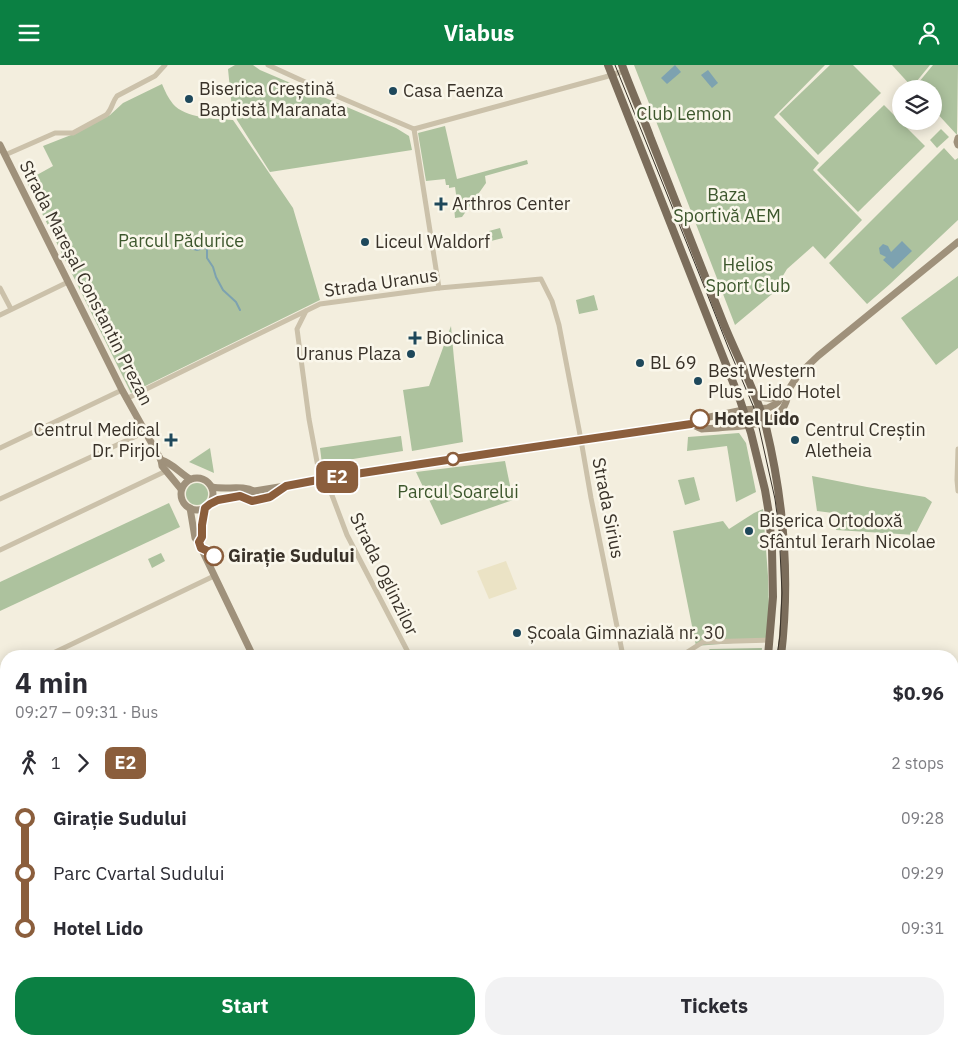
<!DOCTYPE html>
<meta charset="utf-8">
<style>
:root{--surface:#fff;--page:#f2f2f3;--text:#2b2b33;--muted:#7c7c81;--accent:#0b8043}
body{margin:0;font-family:"IBM Plex Sans",sans-serif;background:var(--page);color:var(--text);height:100vh;display:flex;flex-direction:column;font-size:19px;white-space:nowrap}
*{box-sizing:border-box;margin:0}
p{font-size:16px;color:var(--muted)}
.icon{flex:none;width:28px;height:28px;fill:none;stroke:currentColor;stroke-width:2;stroke-linecap:round;stroke-linejoin:round}
.map{position:relative;flex:1;overflow:hidden}
.panel{position:absolute;left:0px;top:585px;width:959px;height:395px;display:flex;flex-direction:column;background:var(--surface);border-radius:20px 20px 0 0;box-shadow:0 2px 12px #0003}
.panel>*{flex:none}
.badge{padding:0 10px;border-radius:8px;font-size:18px;line-height:32px}
.tools{position:absolute;left:892px;top:15px;display:grid;gap:10px}
.tools a{display:grid;place-items:center;width:50px;height:50px;border-radius:50%;background:var(--surface);box-shadow:0 2px 12px #0003;font-size:25px}
.map>.badge{position:absolute;translate:-50% -50%;box-shadow:0 0 0 2px #fff}
.legs{display:flex;align-items:center;gap:8px;height:55px;padding:0 15px;font-size:16px}
.legs p{margin-inline-start:auto}
.head{display:flex;align-items:center;justify-content:space-between;height:85px;padding:0 15px}
h1{font-size:28px;font-weight:800;line-height:38px}
.cta{display:flex;gap:10px;margin-top:auto;padding:10px 15px}
.cta a{flex:1;height:58px;border-radius:20px;background:var(--accent);color:#fff;font-size:20px;font-weight:800;line-height:58px;text-align:center}
.cta a+a{background:var(--page);color:var(--text)}
ul{padding:0 15px;list-style:none}
li{display:flex;align-items:center;gap:18px;height:55px;font-size:19px}
li i{display:grid;place-items:center;width:8px;height:100%;margin:0 6px;background:currentColor}
li i::after{content:'';width:12px;height:12px;margin:-6px;border:4px solid;border-radius:50%;background:var(--surface)}
li p{margin-inline-start:auto}
li:first-child i{background:linear-gradient(#0000 50%,currentColor 0)}
li:last-child i{background:linear-gradient(currentColor 50%,#0000 0)}
header{display:flex;justify-content:space-between;align-items:center;height:65px;padding:0 15px;background:var(--accent);color:#fff;font-size:22px;font-weight:800}
.map>svg:first-child{display:block}
.green{fill:#adc29e}
.plaza{fill:#ebe3c5}
.water{fill:#7da2b0}
.lines{fill:none;stroke-linecap:round;stroke-linejoin:round}
.stream{stroke:#7da2b0;stroke-width:2}
.street{stroke:#cbc1aa;stroke-width:5}
.secondary{stroke:#9f917b;stroke-width:7}
.primary{stroke:#7b6d5b;stroke-width:8}
.tram{stroke:#393229;stroke-width:1}
.line-1-casing{stroke:#fff;stroke-width:11}
.line-1{stroke:#8b5e3c;stroke-width:8}
.poi-dot{fill:#1e485b;stroke:#faf7eb;stroke-width:2}
.stop-1-dot{fill:#fff;stroke:#8b5e3c;stroke-width:2.5}
.labels{text-anchor:middle;stroke-width:5;stroke-linejoin:round;paint-order:stroke}
.poi-label{font-size:18px;fill:#393229;stroke:#faf7eb;text-anchor:start}
.park-label{font-size:18px;fill:#3d572d;stroke:#faf7eb}
.street-label{font-size:18px;fill:#393229;stroke:#faf7eb}
.stop-label{font-size:18px;font-weight:bold;fill:#393229;stroke:#faf7eb;text-anchor:start}
</style>
<header><svg class="icon" aria-label="menu" viewBox="0 0 24 24"><path d="M4 6h16M4 12h16M4 18h16"/></svg>Viabus<svg class="icon" aria-label="person" viewBox="0 0 24 24"><circle cx="12" cy="8" r="4"/><path d="M4 21q1-7 8-7t8 7"/></svg></header>
<div class="map">
<svg width="958" height="980" viewBox="0 0 958 980">
<rect width="100%" height="100%" fill="#f3eede"/>
<g class="green">
<polygon points="235,0 253,0 260,5 396,63 409,71 412,85 270,107 237,55 234,44 232,44 228,4"/>
<polygon points="634,0 825,0 774,52 819,98 813,105 862,155 825,194 813,181 787,204 772,229 735,260 672,97"/>
<polygon points="830,0 853,0 881,28 818,90 779,49"/>
<polygon points="892,0 930,0 912,22"/>
<polygon points="933,0 958,0 957,70 934,45 934,24 914,23"/>
<path d="M162 19C165 26 168 33 173 39 185 53 215 54 233 55L293 143 320 235 131 328 26 116 53 101 43 81 71 70 110 50 123 38Z"/>
<polygon points="884,40 925,81 858,147 817,105"/>
<polygon points="445,61 457,114 527,95 528,99 485,111 486,118 462,152 455,153 454,141 457,136 455,122 449,123 449,120 446,120 445,114 426,116 418,68"/>
<polygon points="941,64 949,72 937,83 930,75"/>
<polygon points="944,83 955,95 958,93 958,155 890,219 867,239 829,198"/>
<polygon points="500,163 503,173 491,176 489,166"/>
<polygon points="958,211 958,283 936,300 901,253"/>
<polygon points="594,230 598,245 579,249 576,235"/>
<polygon points="451,261 454,294 463,377 412,386 403,325 429,321"/>
<polygon points="739,368 746,378 756,427 736,437 727,381 687,386 688,372"/>
<polygon points="401,371 403,386 322,399 320,383"/>
<polygon points="210,383 214,408 189,397"/>
<polygon points="505,396 513,435 441,460 416,407"/>
<polygon points="812,411 867,422 925,432 932,437 915,470 836,465 841,449 817,446"/>
<polygon points="694,412 700,435 685,440 678,415"/>
<circle cx="197" cy="429" r="11"/>
<polygon points="169,438 180,462 0,546 0,517"/>
<polygon points="763,444 768,511 770,575 696,581 673,466 723,456 729,464 754,448"/>
<polygon points="161,488 165,496 152,503 148,494"/>
<polygon points="762,583 761,591 700,591 710,584"/>
<polygon points="684,974 754,974 759,980 679,980"/>
</g>
<polygon class="plaza" points="506,496 517,524 489,534 477,506"/>
<g class="water">
<polygon points="675,0 681,7 667,19 661,13"/>
<polygon points="708,5 718,18 712,23 701,10"/>
<path d="M199 175 204 178 211 179 212 182 210 185 204 184 197 186 190 184 188 181C191 176 194 176 199 175Z"/>
<polygon points="902,176 912,186 893,204 883,195 886,192 880,189 879,183 883,179 888,181 891,187"/>
</g>
<g class="lines">
<polyline class="stream" points="207,185 207,193 213,202 216,212 223,225 236,237 240,245"/>
<g class="street">
<polyline points="268,0 327,27 414,64 605,12 624,6"/>
<polyline points="414,64 439,223"/>
<path d="M5 90 55 68H73L106 50C112 45 112 37 117 31L155 11 165 0"/>
<polyline points="0,223 11,244"/>
<polyline points="306,246 297,264 309,354 318,402 323,414 330,425 347,470 410,591"/>
<polyline points="0,250 68,217"/>
<polyline points="126,334 320,239 439,223 541,214 552,236 559,260 581,375 591,433 623,591"/>
<polyline points="0,383 122,325"/>
<polyline points="958,384 957,415 958,426"/>
<polyline points="0,434 145,367"/>
<polyline points="0,485 166,406"/>
<polyline points="47,591 214,511"/>
<polyline points="681,591 703,577 770,575"/>
<polyline points="0,614 6,611"/>
<polyline points="0,654 6,666"/>
<polyline points="0,710 6,707"/>
<polyline points="0,806 6,803"/>
<polyline points="419,974 433,980"/>
<polyline points="477,980 480,974"/>
</g>
<g class="secondary">
<polyline points="958,73 957,77 958,80"/>
<polyline points="0,80 122,325 161,395 162,401 181,424"/>
<path d="M755 329C764 334 771 334 781 332"/>
<path d="M691 359C694 360 698 363 702 364 706 364 713 363 718 363 737 361 767 362 781 346 786 340 788 332 789 324"/>
<path d="M161 395C172 398 180 408 190 414"/>
<circle cx="197" cy="429" r="16"/>
<path d="M212 422C225 425 243 420 254 426"/>
<path d="M210 439C224 433 241 433 254 426L493 387 691 359 700 354 743 345 768 343 774 340 778 337 783 328 789 324 798 310 818 291 958 177"/>
<polyline points="190,443 195,473 199,477 203,487 253,591"/>
<polyline points="199,477 202,472 202,460 205,443"/>
<polyline points="573,974 587,980"/>
<polyline points="190,980 196,974"/>
</g>
<g class="primary">
<polyline points="608,0 740,335 751,368 765,425 769,449 772,485 773,532 768,591"/>
<path d="M622 0C631 25 642 49 651 74 675 135 699 196 723 257 737 292 756 326 766 362 784 437 790 515 781 591"/>
<polyline points="952,758 958,752"/>
<polyline points="952,778 958,772"/>
<polyline points="761,974 766,980"/>
<polyline points="671,980 676,974"/>
</g>
<g class="tram">
<polyline points="615,0 704,221 728,282 754,343 758,358 775,434 779,464 782,528 780,570 777,591"/>
<polyline points="952,764 958,758"/>
<polyline points="738,974 745,980"/>
<polyline points="693,980 703,974"/>
<polyline points="755,980 756,974"/>
</g>
</g>
<g class="lines">
<defs>
<polyline id="line-1" points="214,491 210,487 201,483 199,477 202,472 202,460 205,443 210,439 218,435 240,431 252,436 270,432 286,421 323,414 493,388 691,359 700,354"/>
</defs>
<use href="#line-1" class="line-1-casing"/>
<use href="#line-1" class="line-1"/>
</g>
<g class="poi-dot">
<circle cx="393" cy="26" r="5"/>
<circle cx="189" cy="34" r="5"/>
<path d="M438.5 131.5h5v5h5v5h-5v5h-5v-5h-5v-5h5z"/>
<circle cx="365" cy="177" r="5"/>
<path d="M412.5 265.5h5v5h5v5h-5v5h-5v-5h-5v-5h5z"/>
<circle cx="411" cy="289" r="5"/>
<circle cx="640" cy="298" r="5"/>
<circle cx="698" cy="316" r="5"/>
<path d="M168.5 367.5h5v5h5v5h-5v5h-5v-5h-5v-5h5z"/>
<circle cx="795" cy="375" r="5"/>
<circle cx="749" cy="466" r="5"/>
<circle cx="517" cy="568" r="5"/>
</g>
<g class="stop-1-dot">
<circle cx="700" cy="354" r="9"/>
<circle cx="453" cy="394" r="6"/>
<circle cx="214" cy="491" r="9"/>
</g>
<g class="labels">
<g class="poi-label">
<text x="199" y="30">Biserica Creștină<tspan x="199" dy="21">Baptistă Maranata</tspan></text>
<text x="403" y="32">Casa Faenza</text>
<text x="452" y="145">Arthros Center</text>
<text x="375" y="183">Liceul Waldorf</text>
<text x="426" y="279">Bioclinica</text>
<text x="401" y="295" text-anchor="end">Uranus Plaza</text>
<text x="650" y="304">BL 69</text>
<text x="708" y="312">Best Western<tspan x="708" dy="21">Plus - Lido Hotel</tspan></text>
<text x="160" y="371" text-anchor="end">Centrul Medical<tspan x="160" dy="21">Dr. Pirjol</tspan></text>
<text x="805" y="371">Centrul Creștin<tspan x="805" dy="21">Aletheia</tspan></text>
<text x="759" y="462">Biserica Ortodoxă<tspan x="759" dy="21">Sfântul Ierarh Nicolae</tspan></text>
<text x="527" y="574">Școala Gimnazială nr. 30</text>
</g>
<g class="park-label">
<text x="684" y="55">Club Lemon</text>
<text x="727" y="136">Baza<tspan x="727" dy="21">Sportivă AEM</tspan></text>
<text x="181" y="182">Parcul Pădurice</text>
<text x="748" y="206">Helios<tspan x="748" dy="21">Sport Club</tspan></text>
<text x="458" y="433">Parcul Soarelui</text>
</g>
<g class="street-label">
<text transform="translate(86 218) rotate(63)" y="6">Strada Mareșal Constantin Prezan</text>
<text transform="translate(381 218) rotate(-8)" y="6">Strada Uranus</text>
<text transform="translate(608 443) rotate(79)" y="6">Strada Sirius</text>
<text transform="translate(384 509) rotate(64)" y="6">Strada Oglinzilor</text>
</g>
<g class="stop-label">
<text x="714" y="360">Hotel Lido</text>
<text x="228" y="497">Girație Sudului</text>
</g>
</g>
</svg>
<div class="tools">
<a><svg class="icon" aria-label="layers" viewBox="0 0 24 24"><path d="M12 4l9 5-9 5-9-5zM3 14l9 5 9-5"/></svg></a>
</div>
<b class="badge" style="left:337px;top:412px;background:#8b5e3c;color:#fff">E2</b>
<section class="panel">
<div class="head"><div><h1>4 min</h1><p>09:27 – 09:31 · Bus</p></div><b>$0.96</b></div>
<div class="legs"><svg class="icon" aria-label="walk" viewBox="0 0 24 24"><circle cx="13" cy="4" r="2"/><path d="M13 8l-2 6 4 7M11 14l-3 7M7 12l3-4h3l4 4"/></svg>1<svg class="icon" aria-label="forward" viewBox="0 0 24 24"><path d="M9 5l7 7-7 7"/></svg><b class="badge" style="background:#8b5e3c;color:#fff">E2</b><p>2 stops</p></div>
<ul>
<li><i style="color:#8b5e3c"></i><b>Girație Sudului</b><p>09:28</p></li>
<li><i style="color:#8b5e3c"></i><span>Parc Cvartal Sudului</span><p>09:29</p></li>
<li><i style="color:#8b5e3c"></i><b>Hotel Lido</b><p>09:31</p></li>
</ul>
<div class="cta"><a>Start</a><a>Tickets</a></div>
</section>
</div>
